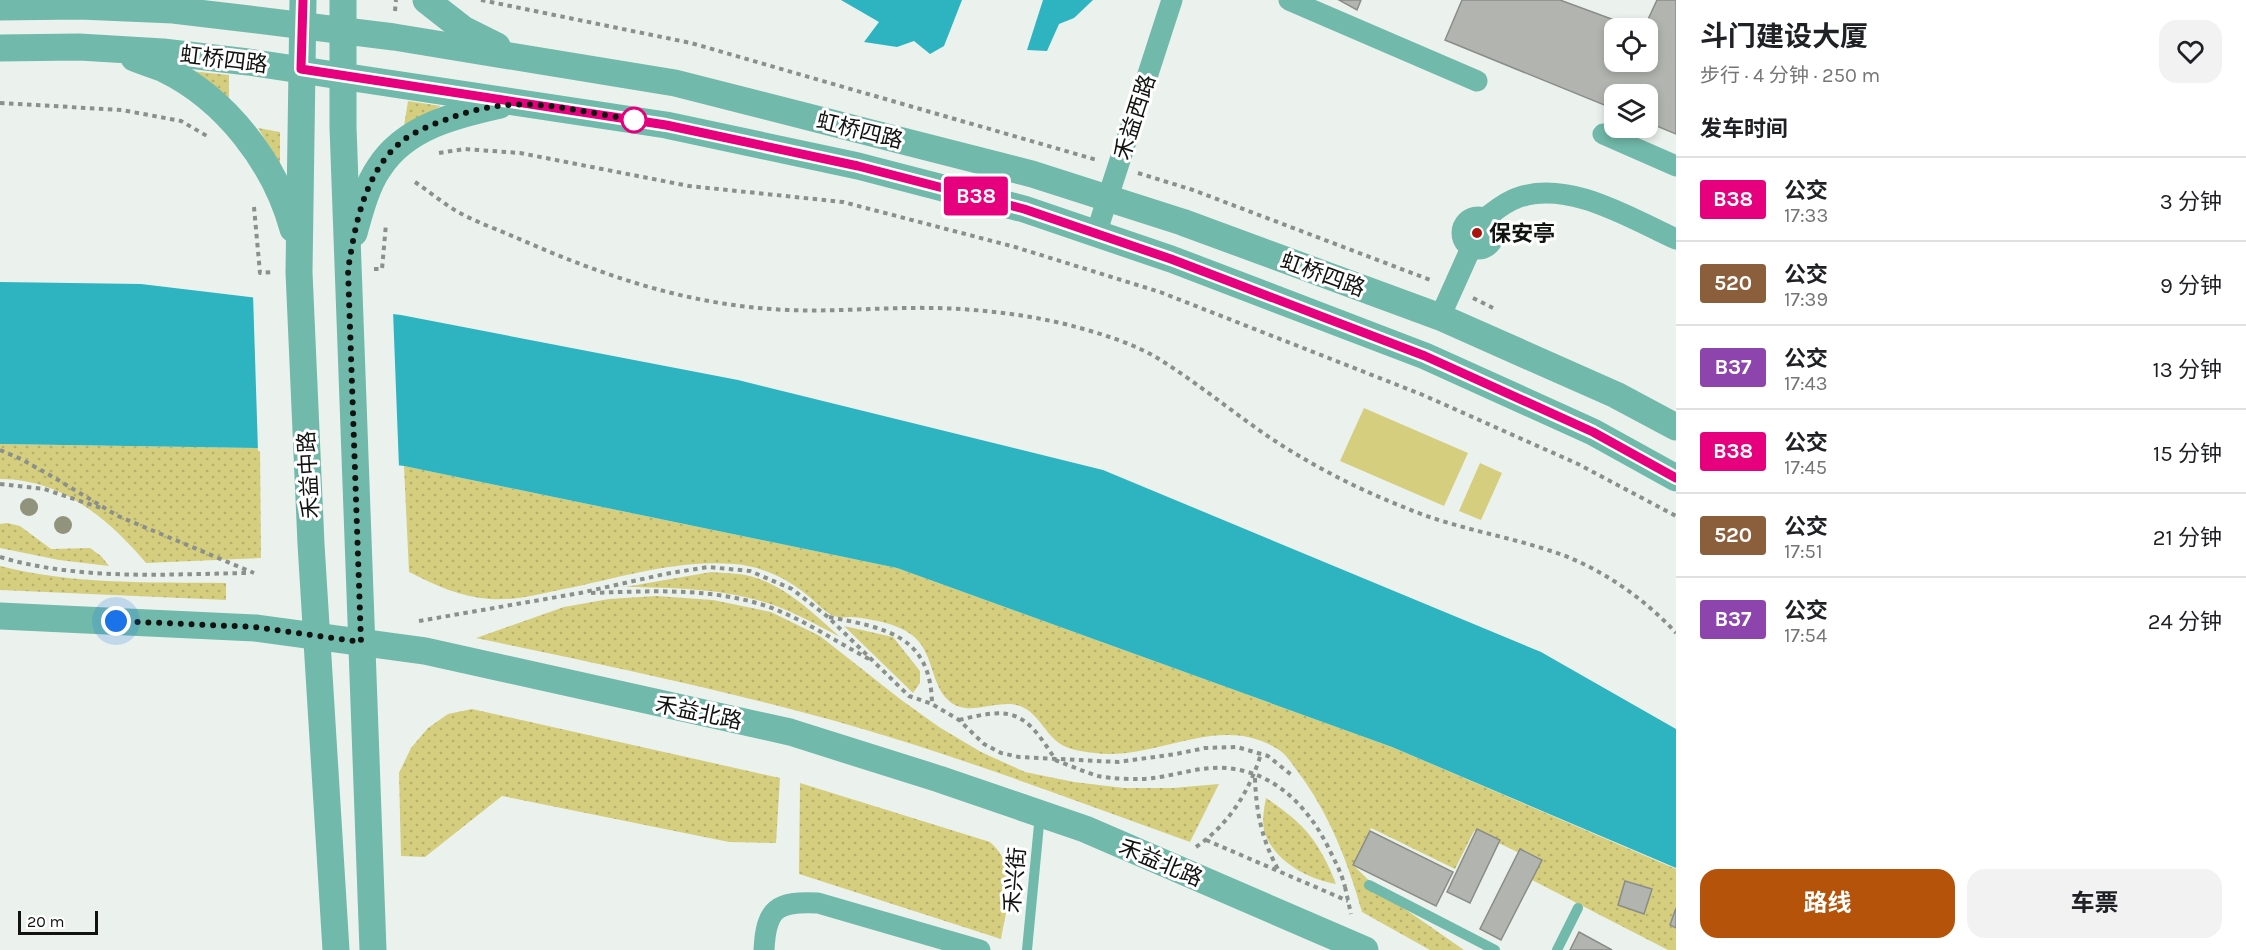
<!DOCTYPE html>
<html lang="zh">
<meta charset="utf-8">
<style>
:root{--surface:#fff;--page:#f2f2f2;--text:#202124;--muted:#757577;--line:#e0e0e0;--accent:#b45309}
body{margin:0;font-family:Karla,"Noto Sans SC",sans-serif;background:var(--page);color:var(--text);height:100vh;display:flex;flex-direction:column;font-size:22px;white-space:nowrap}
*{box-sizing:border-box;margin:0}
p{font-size:20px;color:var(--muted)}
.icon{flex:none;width:33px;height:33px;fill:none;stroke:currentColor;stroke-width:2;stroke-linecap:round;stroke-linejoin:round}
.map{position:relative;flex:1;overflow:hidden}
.panel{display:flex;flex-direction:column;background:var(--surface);width:570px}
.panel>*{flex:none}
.badge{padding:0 12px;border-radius:4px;font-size:21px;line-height:39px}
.buttons{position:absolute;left:1604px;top:18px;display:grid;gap:12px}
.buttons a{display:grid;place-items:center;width:54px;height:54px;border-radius:12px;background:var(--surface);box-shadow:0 3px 9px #0003;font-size:30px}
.scale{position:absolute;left:18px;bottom:15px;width:80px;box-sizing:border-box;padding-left:6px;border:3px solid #111311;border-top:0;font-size:16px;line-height:21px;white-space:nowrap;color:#111311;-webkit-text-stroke:4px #fff;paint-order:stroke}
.you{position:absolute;width:30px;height:30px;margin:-15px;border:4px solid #fff;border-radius:50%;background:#1a73e8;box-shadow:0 0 0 9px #1a73e833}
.map>.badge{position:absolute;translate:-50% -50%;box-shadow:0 0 0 3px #fff}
h2{padding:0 24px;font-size:22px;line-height:54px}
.round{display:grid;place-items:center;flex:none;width:63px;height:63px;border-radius:18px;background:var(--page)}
.summary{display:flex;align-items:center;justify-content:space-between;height:102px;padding:0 24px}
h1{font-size:28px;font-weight:700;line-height:45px}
.primary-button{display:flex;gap:12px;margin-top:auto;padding:12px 24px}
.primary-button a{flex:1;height:69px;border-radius:18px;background:var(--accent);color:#fff;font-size:24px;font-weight:700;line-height:69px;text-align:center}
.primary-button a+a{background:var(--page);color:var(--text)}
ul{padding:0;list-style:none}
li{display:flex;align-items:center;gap:18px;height:84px;padding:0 24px;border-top:2px solid var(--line)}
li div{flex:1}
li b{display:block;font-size:22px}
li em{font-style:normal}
li .badge{min-width:66px;font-weight:700;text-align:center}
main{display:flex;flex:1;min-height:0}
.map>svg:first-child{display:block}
.grass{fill:url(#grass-dots)}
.park{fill:#d5ce7f}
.water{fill:#2db4c0}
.pier{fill:#ebf2ed}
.building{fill:#b2b5af;stroke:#8a8d87;stroke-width:1.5}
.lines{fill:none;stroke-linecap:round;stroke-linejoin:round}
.path{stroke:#8b908c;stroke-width:4;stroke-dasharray:4.5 4.5;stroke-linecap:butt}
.service{stroke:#71b9aa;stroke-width:10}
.minor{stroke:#71b9aa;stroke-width:21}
.tertiary{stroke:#71b9aa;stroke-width:27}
.path-bridge{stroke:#8b908c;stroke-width:4;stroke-dasharray:4.5 4.5;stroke-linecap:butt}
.tree{fill:#91937c}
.line-casing{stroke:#fff;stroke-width:14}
.line{stroke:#e6007e;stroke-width:9}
.walk{stroke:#111311;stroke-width:6;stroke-dasharray:0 10.8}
.stop-dot{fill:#fff;stroke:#e6007e;stroke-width:3}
.poi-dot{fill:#a8160d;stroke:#fff;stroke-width:2}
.labels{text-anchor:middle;stroke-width:6;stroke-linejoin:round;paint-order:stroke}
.street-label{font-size:22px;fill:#111311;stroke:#fff}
.poi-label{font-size:22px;font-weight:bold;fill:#111311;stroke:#fff;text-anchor:start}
</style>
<main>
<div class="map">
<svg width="1676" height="950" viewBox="0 0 1676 950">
<defs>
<pattern id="grass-dots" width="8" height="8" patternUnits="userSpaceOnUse" patternTransform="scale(1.5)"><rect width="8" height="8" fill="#d5ce7f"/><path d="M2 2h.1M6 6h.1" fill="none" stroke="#b6b06d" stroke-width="1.8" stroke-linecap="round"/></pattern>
</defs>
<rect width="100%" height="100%" fill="#ebf2ed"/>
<g class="grass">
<polygon points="190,71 229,75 229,98"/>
<polygon points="408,101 441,106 404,126"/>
<polygon points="258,128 280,132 280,164"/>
<path d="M0 444 260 448 261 558 146 563C108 518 61 479 0 479Z"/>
<path d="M404 466 897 568 1392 747 1676 869V950H1668L1532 880 1540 863 1474 831 1455 869 1371 828 1353 865 1382 893 1464 950H1430L1362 912C1348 862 1329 813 1298 772 1292 764 1287 755 1279 750 1220 711 1158 761 1095 753 1084 752 1071 750 1062 745 1045 735 1039 713 1020 706 997 698 968 719 948 700 930 683 934 652 912 635 896 623 871 619 852 617 846 617 839 618 834 616 825 613 815 601 807 595 787 578 760 566 734 564 677 559 619 578 564 589 539 594 515 601 490 599 460 597 435 585 409 572Z"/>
<polygon points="7,523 20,526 51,549 90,548 101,556 109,566 59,560 0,548 0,524"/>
<path d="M0 566C75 585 150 582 226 583V600L0 590Z"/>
<path d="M711 572C720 573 730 573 739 574 779 579 811 611 840 637 815 624 791 610 764 602 718 588 672 588 625 587Z"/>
<path d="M656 596 713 600 771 612 820 636 900 699 939 727 981 752 1025 772 1074 782 1124 788H1173L1219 784 1190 842C1079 802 969 760 856 727 731 691 603 665 476 638L564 607 609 599Z"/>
<polygon points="844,626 893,637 920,671 920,683 913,693"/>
<polygon points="472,709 780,778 776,843 729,842 502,796 425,857 401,856 399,773 411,748 428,728 448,714"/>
<path d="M800 783 990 842C1021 870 1007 903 1001 939L799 874Z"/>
<path d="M1266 798C1304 823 1319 841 1336 884 1308 880 1272 860 1264 830 1262 820 1264 808 1266 798Z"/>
</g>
<g class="park">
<polygon points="1364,408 1468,453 1444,506 1340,461"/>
<polygon points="1480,463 1502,473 1481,520 1459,511"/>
</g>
<g class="water">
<polygon points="841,0 962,0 944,46 930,54 914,41 897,47 864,42 879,22"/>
<polygon points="1043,0 1093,0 1074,18 1059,24 1047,51 1027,50"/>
<polygon points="0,282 141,284 401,315 738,380 1103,470 1541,652 1676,729 1676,868 1392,747 897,568 404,466 260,448 0,444"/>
</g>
<polygon class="pier" points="253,294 393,311 399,468 258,451"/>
<g class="building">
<polygon points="1339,0 1361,0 1357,10"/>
<polygon points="1462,0 1560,0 1636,28 1614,28 1614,62 1647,62 1647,28 1644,28 1657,0 1676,0 1676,134 1647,122 1647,94 1614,94 1614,109 1445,40"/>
<polygon points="1474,221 1487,226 1480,244 1468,240"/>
<polygon points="1477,829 1500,840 1470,903 1447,892"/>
<polygon points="1370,831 1453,872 1436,906 1353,865"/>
<polygon points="1520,849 1542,860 1501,940 1480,929"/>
<polygon points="1625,881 1652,889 1644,914 1618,905"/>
<polygon points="1676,908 1676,928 1670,925"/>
<polygon points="1579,932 1612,950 1570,950"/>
</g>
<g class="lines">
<g class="path">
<polyline points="481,0 691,43 1097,160"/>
<polyline points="395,11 396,0"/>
<polyline points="0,103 122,110 181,121 207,136"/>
<polyline points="439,153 464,149 520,153 689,186 843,202 1015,247 1160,292 1423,395 1578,464 1676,516"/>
<polyline points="1138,173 1193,190 1433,281"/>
<path d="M415 182C430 192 445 205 460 213 478 223 499 230 517 238 606 277 691 306 788 310 836 312 885 307 933 308 979 309 1024 314 1069 325 1099 333 1133 343 1159 359 1196 382 1230 410 1266 435 1309 464 1357 489 1406 508 1453 528 1503 535 1551 551 1598 566 1643 597 1676 633"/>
<polyline points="254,207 260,273 274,272"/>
<polyline points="374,269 382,269 386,224"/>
<polyline points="1473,298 1493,308"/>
<polyline points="0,450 21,459 53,477 118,516 254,573"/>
<polyline points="0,484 44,489 101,508"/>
<path d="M0 557C81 581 166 574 250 573"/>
<path d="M591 593C651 591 714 587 772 608 806 621 837 642 869 659"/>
<path d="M829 617C885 628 931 635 932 704L959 720 984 744 1001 753 1019 757 1118 762 1176 754 1205 748 1237 747 1268 756 1294 777"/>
<polyline points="419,621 580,593 665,574 708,567 750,571 792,589 828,617 909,696 932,704"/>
<path d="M959 720C1014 706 1025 712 1055 759"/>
<path d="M1255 778C1256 812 1262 841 1279 871"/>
<polyline points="1206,840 1348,901"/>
<path d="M1196 847C1229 824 1249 792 1261 754"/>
<polyline points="1345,887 1351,914"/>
</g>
<g class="service">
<polyline points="1369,885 1495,950"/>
<polyline points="1027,950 1040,814"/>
<polyline points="1557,950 1578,908"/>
</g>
<g class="minor">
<polyline points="1289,0 1477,81"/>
<polyline points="1603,134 1676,166"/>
<circle cx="1478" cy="233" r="16"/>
<path d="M1485 218C1495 211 1505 202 1517 198 1568 179 1630 218 1676 239"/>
<polyline points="1096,234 1172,0"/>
<polyline points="1440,317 1471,248"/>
<path d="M764 950C766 908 777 901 818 903L980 950"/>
</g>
<g class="tertiary">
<polyline points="303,0 299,272 311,544 336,950"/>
<polyline points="343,0 343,127 373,950"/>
<polyline points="426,0 463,29 497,46"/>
<polyline points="0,7 80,6 173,10 249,19 394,37 675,83 1032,174 1182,222 1440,317 1616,395 1676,427"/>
<polyline points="0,48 79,47 163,52 248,62 666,125 858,166 1024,209 1171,259 1425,356 1593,432 1676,478"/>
<path d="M134 58C143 62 154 65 164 69 226 99 275 163 293 229"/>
<path d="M354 233C360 212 366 187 379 168 405 127 455 115 500 105"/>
<polyline points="0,616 255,628 425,651 790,732 939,779 1085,829 1365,950"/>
</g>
<path class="path-bridge" d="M1055 760C1069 765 1084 772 1098 776 1111 779 1140 780 1153 778 1177 775 1202 766 1226 768 1277 772 1311 810 1331 853 1337 865 1342 875 1345 887"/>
</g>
<g class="tree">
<circle cx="29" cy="507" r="9"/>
<circle cx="63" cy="525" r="9"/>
</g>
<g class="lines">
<defs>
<polyline id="line" points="303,0 301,69 666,125 858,166 1024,209 1171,259 1425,356 1593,432 1676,478"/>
</defs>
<use href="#line" class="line-casing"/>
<use href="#line" class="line"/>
<path class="walk" d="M116 621 255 627 361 642 348 270C355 226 364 173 401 142 414 131 434 124 450 118 479 107 508 103 539 105 571 108 603 115 634 120"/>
</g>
<circle class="stop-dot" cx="634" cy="120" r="12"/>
<circle class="poi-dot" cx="1477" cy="233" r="6"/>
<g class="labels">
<g class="street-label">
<text transform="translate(224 59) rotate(7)" y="8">虹桥四路</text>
<text transform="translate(1134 117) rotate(-72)" y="8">禾益西路</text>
<text transform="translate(860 130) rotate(14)" y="8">虹桥四路</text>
<text transform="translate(1323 274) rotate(20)" y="8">虹桥四路</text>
<text transform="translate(308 475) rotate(-93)" y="8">禾益中路</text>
<text transform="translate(699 712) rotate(12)" y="8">禾益北路</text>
<text transform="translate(1161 862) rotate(23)" y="8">禾益北路</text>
<text transform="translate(1014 880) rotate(-85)" y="8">禾兴街</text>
</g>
<g class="poi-label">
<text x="1489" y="241">保安亭</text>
</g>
</g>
</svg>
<div class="buttons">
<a><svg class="icon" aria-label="locate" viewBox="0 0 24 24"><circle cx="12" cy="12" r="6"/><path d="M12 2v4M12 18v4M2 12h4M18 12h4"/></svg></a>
<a><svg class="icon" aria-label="layers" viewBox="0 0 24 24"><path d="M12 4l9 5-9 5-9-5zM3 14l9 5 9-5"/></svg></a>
</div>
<div class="scale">20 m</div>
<div class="you" style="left:116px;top:621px"></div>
<b class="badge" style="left:976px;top:196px;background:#e6007e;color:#fff">B38</b>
</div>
<section class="panel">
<div class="summary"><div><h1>斗门建设大厦</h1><p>步行 · 4 分钟 · 250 m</p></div><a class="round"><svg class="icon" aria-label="heart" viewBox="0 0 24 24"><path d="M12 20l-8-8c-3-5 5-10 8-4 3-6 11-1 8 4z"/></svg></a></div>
<h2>发车时间</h2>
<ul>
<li><span class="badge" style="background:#e6007e;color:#fff">B38</span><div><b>公交</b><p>17:33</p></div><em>3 分钟</em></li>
<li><span class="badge" style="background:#8b5e3c;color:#fff">520</span><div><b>公交</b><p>17:39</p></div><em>9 分钟</em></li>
<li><span class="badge" style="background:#8e44ad;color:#fff">B37</span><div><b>公交</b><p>17:43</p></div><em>13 分钟</em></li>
<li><span class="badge" style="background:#e6007e;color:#fff">B38</span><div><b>公交</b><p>17:45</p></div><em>15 分钟</em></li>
<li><span class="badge" style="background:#8b5e3c;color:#fff">520</span><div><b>公交</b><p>17:51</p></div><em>21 分钟</em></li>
<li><span class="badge" style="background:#8e44ad;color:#fff">B37</span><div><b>公交</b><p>17:54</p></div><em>24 分钟</em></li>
</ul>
<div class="primary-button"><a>路线</a><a>车票</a></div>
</section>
</main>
